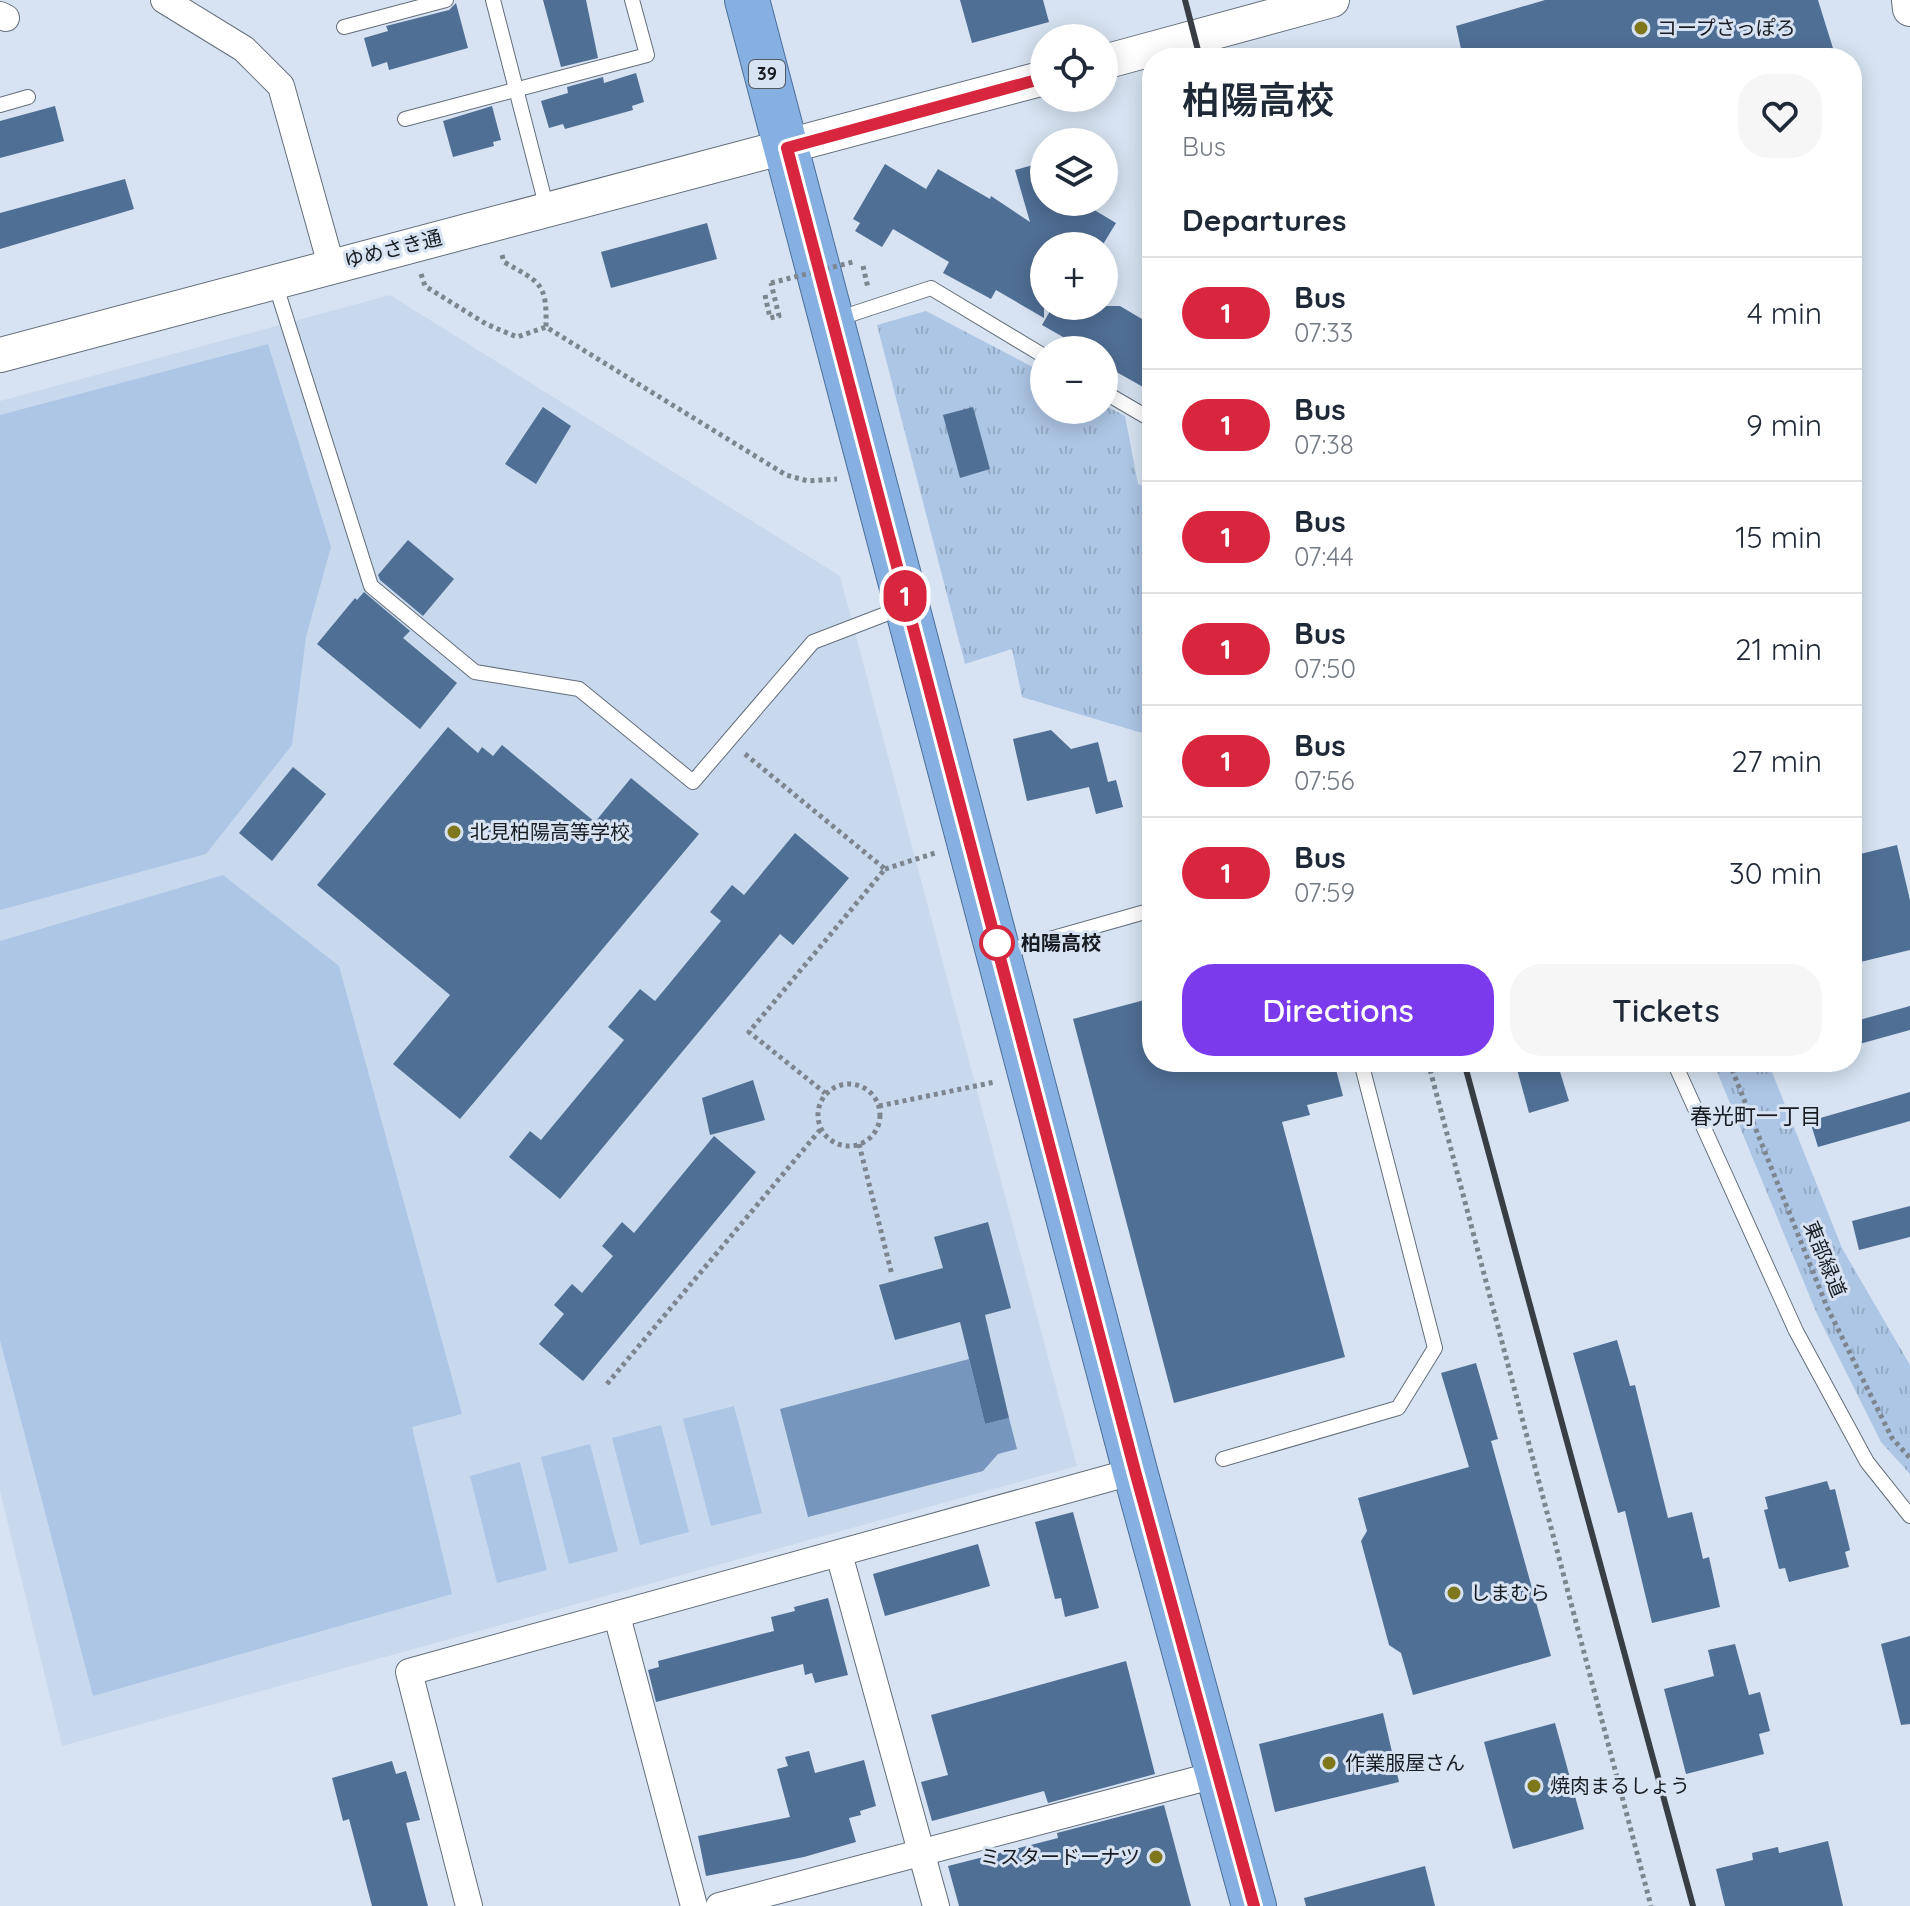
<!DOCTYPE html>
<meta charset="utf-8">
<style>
:root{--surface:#fff;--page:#f6f6f7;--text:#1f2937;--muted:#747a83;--line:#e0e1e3;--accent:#7c3aed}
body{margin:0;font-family:Quicksand,"Noto Sans JP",sans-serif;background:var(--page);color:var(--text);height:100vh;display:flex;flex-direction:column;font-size:30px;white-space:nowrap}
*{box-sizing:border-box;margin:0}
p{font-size:26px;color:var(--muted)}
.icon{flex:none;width:44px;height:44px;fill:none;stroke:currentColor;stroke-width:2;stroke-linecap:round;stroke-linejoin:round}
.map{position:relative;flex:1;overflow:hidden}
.details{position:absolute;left:1142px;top:48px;width:720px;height:1024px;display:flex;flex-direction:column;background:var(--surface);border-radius:32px;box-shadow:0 4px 20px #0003}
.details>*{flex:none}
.badge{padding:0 16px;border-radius:26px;font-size:28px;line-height:52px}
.tools{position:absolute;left:1030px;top:24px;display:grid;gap:16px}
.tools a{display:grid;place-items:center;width:88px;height:88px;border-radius:50%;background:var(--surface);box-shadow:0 4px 20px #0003;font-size:40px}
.map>.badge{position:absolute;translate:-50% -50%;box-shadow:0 0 0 4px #fff}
h2{padding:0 40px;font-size:30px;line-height:72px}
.round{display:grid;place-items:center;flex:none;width:84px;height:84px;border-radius:32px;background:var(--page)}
.summary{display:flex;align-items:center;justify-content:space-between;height:136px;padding:0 40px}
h1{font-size:38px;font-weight:600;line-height:60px}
.primary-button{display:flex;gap:16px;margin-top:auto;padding:16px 40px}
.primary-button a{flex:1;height:92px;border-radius:32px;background:var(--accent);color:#fff;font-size:32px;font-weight:600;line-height:92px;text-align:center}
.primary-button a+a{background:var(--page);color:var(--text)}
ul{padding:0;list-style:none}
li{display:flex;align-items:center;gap:24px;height:112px;padding:0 40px;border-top:2px solid var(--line)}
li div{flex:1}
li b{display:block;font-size:30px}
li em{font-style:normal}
li .badge{min-width:88px;font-weight:700;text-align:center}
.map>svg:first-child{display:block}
.built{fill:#c8d9ee}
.park{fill:url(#park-tufts)}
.pitch{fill:#adc6e5}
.water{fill:#7696be}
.building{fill:#506f95}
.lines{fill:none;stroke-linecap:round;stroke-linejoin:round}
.service-casing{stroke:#646e7b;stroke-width:16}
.minor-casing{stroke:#646e7b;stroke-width:28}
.tertiary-casing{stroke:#646e7b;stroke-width:36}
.trunk-casing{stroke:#4c6f9a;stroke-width:46}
.path{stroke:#7d858f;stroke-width:5;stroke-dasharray:4 4;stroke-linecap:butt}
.service{stroke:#fff;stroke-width:14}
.minor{stroke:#fff;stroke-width:26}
.tertiary{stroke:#fff;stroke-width:34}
.trunk{stroke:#86afe2;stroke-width:44}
.rail{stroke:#393e45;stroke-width:6}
.path-bridge{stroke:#7d858f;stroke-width:5;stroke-dasharray:4 4;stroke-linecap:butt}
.line-casing{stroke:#fff;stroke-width:18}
.line{stroke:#d7263d;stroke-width:12}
.poi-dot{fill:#7f771c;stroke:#d7e3f2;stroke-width:3}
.stop-dot{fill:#fff;stroke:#d7263d;stroke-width:4}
.labels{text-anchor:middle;stroke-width:6;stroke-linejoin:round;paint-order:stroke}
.shield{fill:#d7e3f2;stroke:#515860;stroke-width:2}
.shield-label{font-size:18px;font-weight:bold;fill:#181c22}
.poi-label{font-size:20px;fill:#181c22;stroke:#d7e3f2;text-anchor:start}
.street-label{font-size:20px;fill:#181c22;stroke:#d7e3f2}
.stop-label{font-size:20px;font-weight:bold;fill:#181c22;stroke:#d7e3f2;text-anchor:start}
.neighbourhood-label{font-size:22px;fill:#181c22;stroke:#d7e3f2}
</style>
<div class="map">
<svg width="1910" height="1906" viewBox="0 0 1910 1906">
<defs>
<pattern id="park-tufts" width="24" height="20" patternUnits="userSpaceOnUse" patternTransform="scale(2)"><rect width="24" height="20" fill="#adc6e5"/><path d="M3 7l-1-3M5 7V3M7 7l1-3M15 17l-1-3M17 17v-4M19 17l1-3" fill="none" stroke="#94aac4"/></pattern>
</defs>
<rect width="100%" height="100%" fill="#d7e3f2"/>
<polygon class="built" points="390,295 840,576 1077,1466 62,1746 0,1491 0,401"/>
<g class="park">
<polygon points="926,311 1044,373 1044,410 1104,410 1104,405 1125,416 1138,484 1152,490 1152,736 1022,697 1012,649 965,664 877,325"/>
<polygon points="1713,1062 1768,1062 1842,1248 1910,1365 1910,1474 1881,1442 1817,1314"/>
</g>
<g class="pitch">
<polygon points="268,344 331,547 306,637 292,745 206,854 0,910 0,415"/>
<polygon points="223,875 339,966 462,1414 412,1427 452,1594 93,1696 0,1340 0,941"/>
<polygon points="734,1406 762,1513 711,1526 683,1419"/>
<polygon points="661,1425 689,1532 640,1545 612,1438"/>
<polygon points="590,1444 618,1551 569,1564 541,1457"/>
<polygon points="520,1462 547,1570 497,1583 470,1476"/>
</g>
<polygon class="water" points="969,1359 985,1424 1009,1418 1017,1449 998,1454 983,1471 808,1517 780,1409"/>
<g class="building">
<polygon points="543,0 586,0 598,58 561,67"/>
<polygon points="960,0 1043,0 1049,22 972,43"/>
<polygon points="1545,0 1818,0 1836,58 1463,58 1456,26"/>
<polygon points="456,3 468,48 389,70 387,62 372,67 364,38 388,31 386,26 449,10"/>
<polygon points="636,73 644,102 632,106 633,110 565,129 563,124 549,128 541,101 568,93 567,87 603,77 604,83"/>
<polygon points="55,106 64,141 0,158 0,121"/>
<polygon points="492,106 501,140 493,142 494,146 453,157 443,121"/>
<polygon points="1044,162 1044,202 1081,202 1116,223 1102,246 1044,246 1044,318 996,290 991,299 943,273 949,262 893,229 882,247 855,231 860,223 853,219 885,164 926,189 938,169 990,199 991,196 1030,222 1015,170"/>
<polygon points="125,179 134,209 0,249 0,213"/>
<polygon points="707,223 717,259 611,288 601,252"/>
<polygon points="1053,306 1120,306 1152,325 1152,392 1104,365 1104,350 1086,350 1042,325"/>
<polygon points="543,407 571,426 536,484 505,464"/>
<polygon points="973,407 990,469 960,478 943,415"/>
<polygon points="408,540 454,579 423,616 380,580 378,575"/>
<polygon points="364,592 410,631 403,638 457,683 420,729 317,644 355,598 357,600"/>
<polygon points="448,727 478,753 482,747 493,756 502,745 595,822 631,778 699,834 460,1119 393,1064 450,995 317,885"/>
<polygon points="1051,730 1071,749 1098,742 1108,782 1116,780 1123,807 1096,814 1089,787 1027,801 1013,739"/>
<polygon points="293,767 326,794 272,861 239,833"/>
<polygon points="795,833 849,878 793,945 780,934 560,1199 509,1157 530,1131 541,1140 624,1040 608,1027 640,989 655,1001 721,921 710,912 732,885 744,895"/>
<polygon points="1897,845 1910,900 1910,950 1852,964 1852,856"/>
<polygon points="1152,998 1152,1062 1334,1062 1343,1096 1307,1105 1310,1115 1282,1122 1345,1357 1174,1403 1073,1019"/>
<polygon points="1910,1006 1910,1030 1852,1046 1852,1022"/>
<polygon points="1515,1062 1557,1062 1569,1101 1529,1113"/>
<polygon points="753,1080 765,1120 710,1135 702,1098"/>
<polygon points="1910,1092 1910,1121 1818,1147 1810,1121"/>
<polygon points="714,1136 756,1172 583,1381 539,1344 564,1314 554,1305 572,1284 582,1293 613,1256 602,1246 622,1222 634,1233"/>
<polygon points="1910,1206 1910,1237 1859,1250 1852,1221"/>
<polygon points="988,1222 1011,1308 985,1315 1009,1418 985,1424 960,1322 895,1340 879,1285 943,1268 934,1237"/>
<polygon points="1617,1340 1630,1386 1635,1385 1668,1518 1692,1512 1703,1559 1709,1557 1720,1607 1652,1623 1625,1511 1618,1513 1573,1353"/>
<polygon points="1476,1363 1498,1439 1491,1441 1551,1656 1413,1695 1401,1653 1389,1645 1361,1541 1367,1531 1358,1498 1469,1467 1441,1373"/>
<polygon points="1827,1481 1830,1490 1835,1489 1850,1550 1845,1552 1849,1567 1789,1582 1785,1568 1779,1569 1764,1510 1768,1509 1765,1497"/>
<polygon points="1073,1512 1099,1608 1065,1617 1061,1598 1055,1599 1035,1522"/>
<polygon points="978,1544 990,1586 885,1616 873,1574"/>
<polygon points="828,1598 848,1675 815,1683 812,1673 805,1675 803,1664 656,1702 648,1670 659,1667 658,1661 774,1631 771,1617 795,1611 794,1607"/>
<polygon points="1910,1636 1910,1724 1901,1725 1881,1644"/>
<polygon points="1735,1644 1749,1695 1760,1692 1770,1731 1759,1734 1764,1754 1686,1774 1664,1689 1714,1676 1708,1650"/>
<polygon points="1126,1661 1155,1774 1048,1803 1044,1791 932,1821 921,1782 948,1775 931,1715"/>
<polygon points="1383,1713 1399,1782 1275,1812 1259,1744"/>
<polygon points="1555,1723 1584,1829 1513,1849 1484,1742"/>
<polygon points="809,1751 815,1773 864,1760 876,1806 860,1811 861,1815 849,1818 856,1842 804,1857 706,1876 698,1836 790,1817 777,1769 788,1766 785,1757"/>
<polygon points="392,1761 396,1774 406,1771 420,1820 406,1823 428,1906 372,1906 349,1819 343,1821 332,1778"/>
<polygon points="1164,1805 1191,1906 959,1906 948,1866 1058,1838 1057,1833"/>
<polygon points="1828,1841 1843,1906 1725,1906 1716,1869 1753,1860 1752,1853 1778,1847 1779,1853"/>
<polygon points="1425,1866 1435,1906 1306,1906 1304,1898"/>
</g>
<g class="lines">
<defs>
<g id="service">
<polyline points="493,0 547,209"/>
<polyline points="344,27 446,0"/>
<polyline points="0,105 28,97"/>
<polyline points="405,119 647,55 632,0"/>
<polyline points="275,283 371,586 475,672 579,689 693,782 813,642 904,607"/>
<polyline points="837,319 931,288 1044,356"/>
<polyline points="1104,392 1152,420"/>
<polyline points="1004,952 1152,910"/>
<polyline points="1674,1062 1796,1331 1867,1462 1910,1516"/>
<polyline points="1223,1459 1398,1408 1435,1348 1361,1062"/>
</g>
<g id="minor">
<polyline points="164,0 244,49 281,86 331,265"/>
<polyline points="0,15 6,18"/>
<polyline points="839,1554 936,1906"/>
<polyline points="617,1616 694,1906"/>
<polyline points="469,1906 409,1672 1135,1471"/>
<polyline points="719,1906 1219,1774"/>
</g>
<g id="tertiary">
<polyline points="1909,0 1910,9"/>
<polyline points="1104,62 1332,0"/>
<polyline points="0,355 1044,78"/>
</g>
<polyline id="trunk" points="747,0 1135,1471 1254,1906"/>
</defs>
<use href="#service" class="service-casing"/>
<use href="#minor" class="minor-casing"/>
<use href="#tertiary" class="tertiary-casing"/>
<use href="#trunk" class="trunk-casing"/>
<g class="path">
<path d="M502 255 504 262C541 283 547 283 546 327"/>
<polyline points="863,266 868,288"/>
<polyline points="421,274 425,286 486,324 517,337 546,327 786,475 808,481 837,479"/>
<polyline points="765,295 770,318 779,316 771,283"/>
<polyline points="745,754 885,869 749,1032 825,1093"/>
<polyline points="885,869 935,853"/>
<polyline points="1428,1062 1651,1906"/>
<polyline points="1729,1062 1827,1307 1892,1438 1910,1458"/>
<circle cx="849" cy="1115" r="31"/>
<polyline points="879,1106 995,1082"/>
<polyline points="859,1144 892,1275"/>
<polyline points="607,1384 820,1130"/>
</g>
<use href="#service" class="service"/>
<use href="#minor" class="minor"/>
<use href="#tertiary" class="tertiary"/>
<use href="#trunk" class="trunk"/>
<g class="rail">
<polyline points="1185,0 1200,58"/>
<polyline points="1464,1062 1693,1906"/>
</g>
<polyline class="path-bridge" points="771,283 853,262"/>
</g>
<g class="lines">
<defs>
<polyline id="line" points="1044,78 787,148 1135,1471 1254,1906"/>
</defs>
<use href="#line" class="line-casing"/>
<use href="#line" class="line"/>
</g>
<g class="poi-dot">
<circle cx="1641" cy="28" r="8"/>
<circle cx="454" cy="832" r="8"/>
<circle cx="1454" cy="1593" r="8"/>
<circle cx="1329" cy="1763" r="8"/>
<circle cx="1534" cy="1786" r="8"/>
<circle cx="1156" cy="1857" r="8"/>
</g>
<circle class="stop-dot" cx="997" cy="943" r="16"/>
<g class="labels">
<rect class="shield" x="749" y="60" width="36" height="28" rx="6"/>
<g class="shield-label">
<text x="767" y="80">39</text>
</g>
<g class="poi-label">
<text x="1657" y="35">コープさっぽろ</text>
<text x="470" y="839">北見柏陽高等学校</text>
<text x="1470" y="1600">しまむら</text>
<text x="1345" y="1770">作業服屋さん</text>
<text x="1550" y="1793">焼肉まるしょう</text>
<text x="1140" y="1864" text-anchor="end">ミスタードーナツ</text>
</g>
<g class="street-label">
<text transform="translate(393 249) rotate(-14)" y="7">ゆめさき通</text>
<text transform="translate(1825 1259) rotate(68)" y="7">東部緑道</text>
</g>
<g class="stop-label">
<text x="1021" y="950">柏陽高校</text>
</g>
<g class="neighbourhood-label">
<text x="1756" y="1124">春光町一丁目</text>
</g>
</g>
</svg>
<div class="tools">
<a><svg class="icon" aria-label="locate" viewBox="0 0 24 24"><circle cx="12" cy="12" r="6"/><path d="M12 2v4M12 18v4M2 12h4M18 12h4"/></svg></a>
<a><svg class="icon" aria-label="layers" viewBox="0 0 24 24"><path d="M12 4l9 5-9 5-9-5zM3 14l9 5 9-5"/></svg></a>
<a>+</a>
<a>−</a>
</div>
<b class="badge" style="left:905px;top:596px;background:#d7263d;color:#fff">1</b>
<section class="details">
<div class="summary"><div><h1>柏陽高校</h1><p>Bus</p></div><a class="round"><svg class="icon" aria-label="heart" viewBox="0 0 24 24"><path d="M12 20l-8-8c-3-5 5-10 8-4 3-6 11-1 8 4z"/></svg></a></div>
<h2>Departures</h2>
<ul>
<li><span class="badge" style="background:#d7263d;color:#fff">1</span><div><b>Bus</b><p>07:33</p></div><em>4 min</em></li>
<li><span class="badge" style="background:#d7263d;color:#fff">1</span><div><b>Bus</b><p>07:38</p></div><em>9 min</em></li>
<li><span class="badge" style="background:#d7263d;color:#fff">1</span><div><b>Bus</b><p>07:44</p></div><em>15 min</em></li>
<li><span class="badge" style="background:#d7263d;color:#fff">1</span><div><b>Bus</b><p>07:50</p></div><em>21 min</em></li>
<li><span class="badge" style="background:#d7263d;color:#fff">1</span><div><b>Bus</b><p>07:56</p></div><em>27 min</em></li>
<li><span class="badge" style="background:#d7263d;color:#fff">1</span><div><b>Bus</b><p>07:59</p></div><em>30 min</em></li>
</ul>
<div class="primary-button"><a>Directions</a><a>Tickets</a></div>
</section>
</div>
